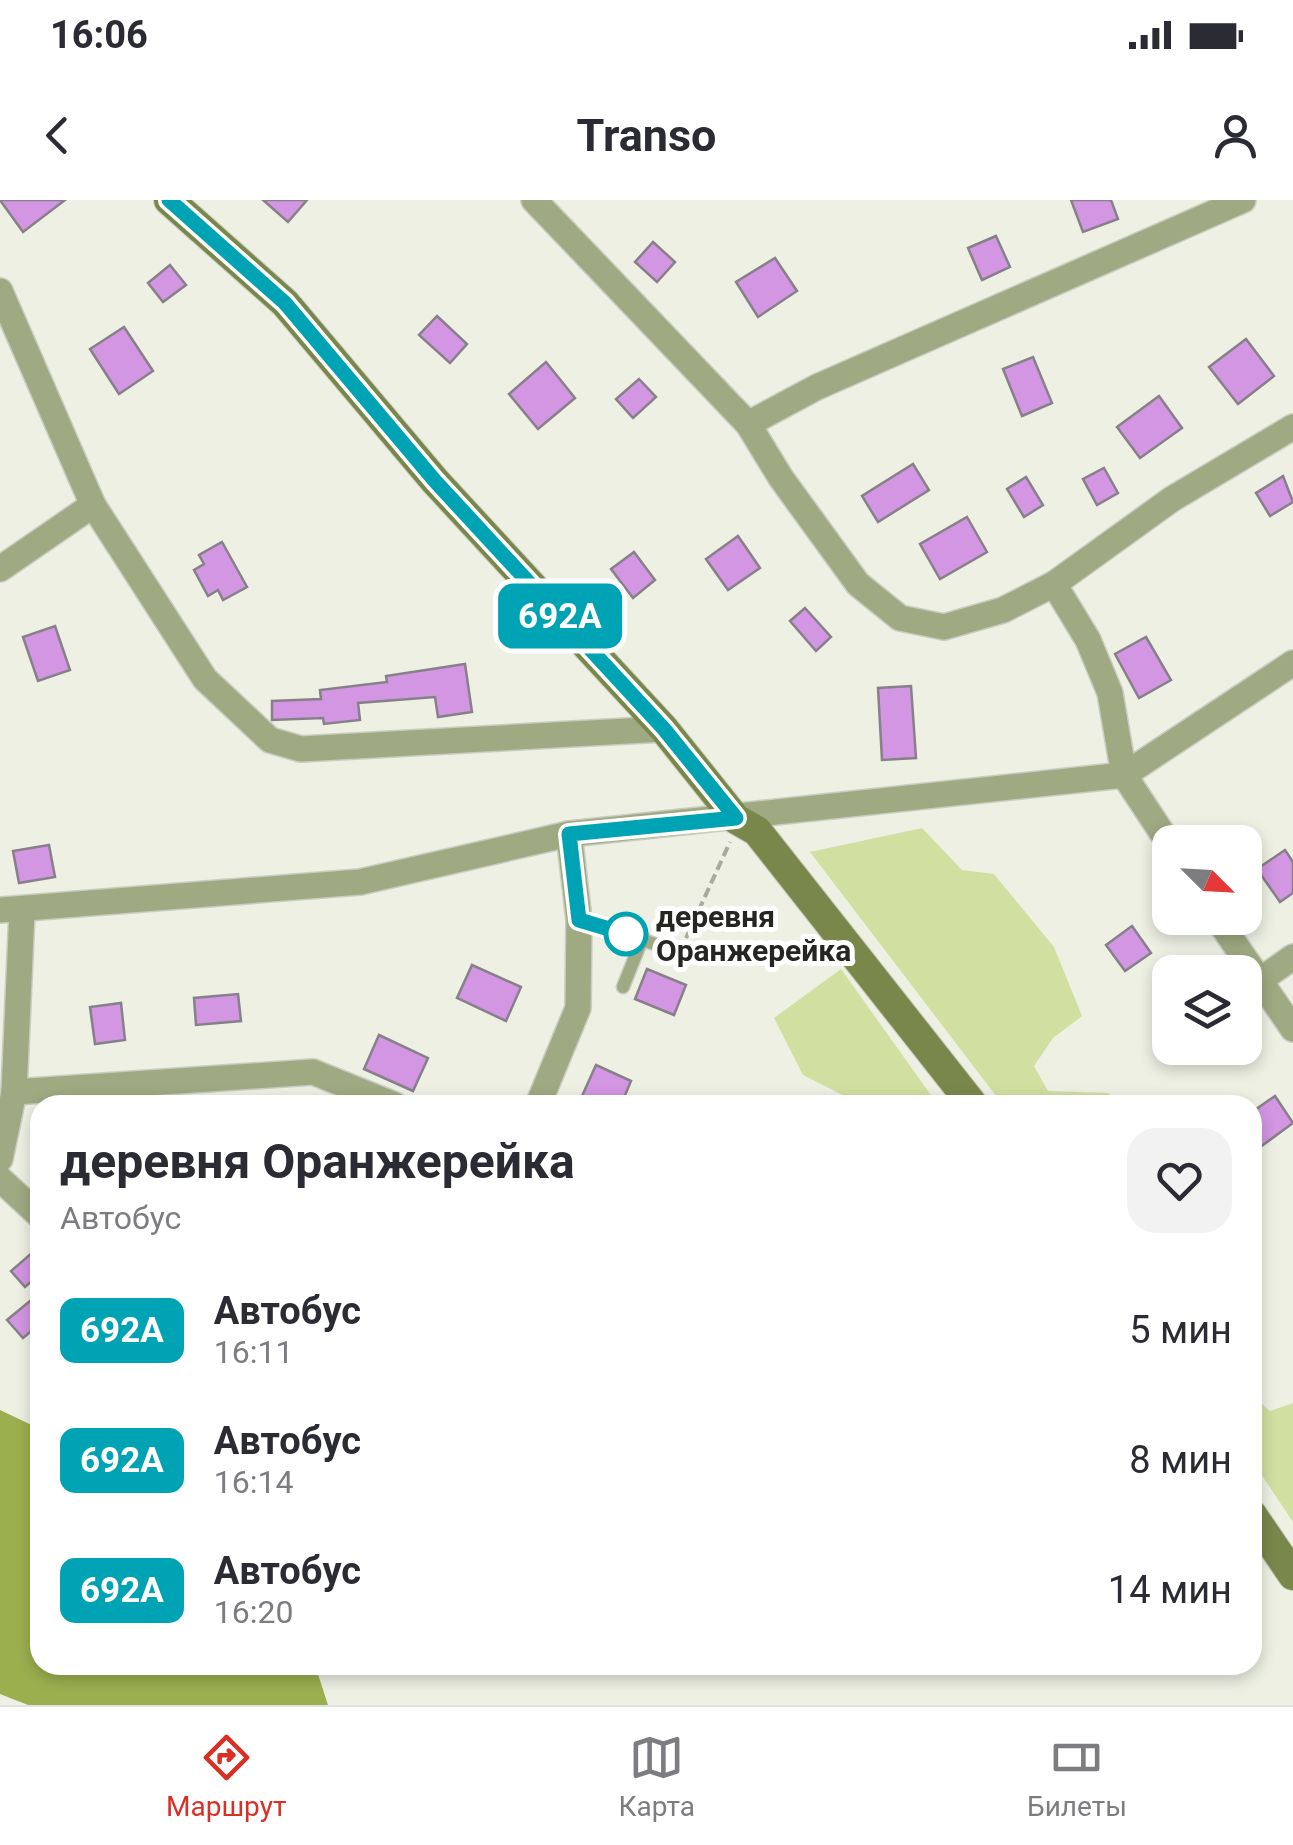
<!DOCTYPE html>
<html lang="ru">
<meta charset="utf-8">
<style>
:root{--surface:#fff;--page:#f2f2f3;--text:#2b2b33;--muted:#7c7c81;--line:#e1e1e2;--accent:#d93025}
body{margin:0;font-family:Roboto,sans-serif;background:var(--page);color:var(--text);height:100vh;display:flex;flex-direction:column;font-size:38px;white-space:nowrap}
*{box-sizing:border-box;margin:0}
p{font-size:32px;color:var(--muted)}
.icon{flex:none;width:55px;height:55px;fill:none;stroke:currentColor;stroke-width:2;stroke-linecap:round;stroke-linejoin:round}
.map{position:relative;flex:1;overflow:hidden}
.details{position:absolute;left:30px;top:895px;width:1232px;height:580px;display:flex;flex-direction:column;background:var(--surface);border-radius:30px;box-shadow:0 5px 15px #0003}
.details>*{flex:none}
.badge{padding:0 20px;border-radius:15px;font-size:35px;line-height:65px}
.needle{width:65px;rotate:114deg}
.buttons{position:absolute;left:1152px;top:625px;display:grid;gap:20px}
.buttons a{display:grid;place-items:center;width:110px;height:110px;border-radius:20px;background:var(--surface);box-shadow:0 5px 15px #0003;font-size:50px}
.map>.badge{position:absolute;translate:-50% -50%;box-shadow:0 0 0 5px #fff}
.round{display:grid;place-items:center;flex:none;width:105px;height:105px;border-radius:30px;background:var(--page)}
.overview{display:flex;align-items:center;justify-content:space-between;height:170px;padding:0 30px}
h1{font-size:48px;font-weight:700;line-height:75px}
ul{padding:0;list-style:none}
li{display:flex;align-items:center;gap:30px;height:130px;padding:0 30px}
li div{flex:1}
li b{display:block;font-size:38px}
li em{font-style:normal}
li .badge{min-width:110px;font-weight:700;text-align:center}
.status{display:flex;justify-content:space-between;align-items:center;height:70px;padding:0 50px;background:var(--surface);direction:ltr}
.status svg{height:28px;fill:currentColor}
header{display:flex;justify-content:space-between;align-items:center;height:130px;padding:0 30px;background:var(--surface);font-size:45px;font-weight:700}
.tabs{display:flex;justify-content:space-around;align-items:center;height:140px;border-top:2px solid var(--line);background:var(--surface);font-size:28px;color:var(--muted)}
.tabs a{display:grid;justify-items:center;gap:5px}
.tabs .selected{color:var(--accent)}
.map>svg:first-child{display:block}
.green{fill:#d1dfa1}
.water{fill:#9caf4f}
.building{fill:#d296e2;stroke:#878089;stroke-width:2.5}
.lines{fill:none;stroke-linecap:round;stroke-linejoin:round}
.lane-casing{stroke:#c9ccc0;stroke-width:15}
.street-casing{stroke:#c9ccc0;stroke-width:28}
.secondary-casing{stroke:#c9ccc0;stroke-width:32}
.path{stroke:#a8aaa0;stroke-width:4;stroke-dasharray:10 5;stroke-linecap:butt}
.lane{stroke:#9fa982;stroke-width:12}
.street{stroke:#9fa982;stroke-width:25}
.secondary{stroke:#7a874b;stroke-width:30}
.line-casing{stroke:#fff;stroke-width:22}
.line{stroke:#00a3b4;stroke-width:15}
.stop-dot{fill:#fff;stroke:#00a3b4;stroke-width:5}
.labels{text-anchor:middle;stroke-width:10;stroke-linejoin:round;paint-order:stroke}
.stop-label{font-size:30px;font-weight:bold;fill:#252621;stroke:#fff;text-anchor:start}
</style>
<div class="status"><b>16:06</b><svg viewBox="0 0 49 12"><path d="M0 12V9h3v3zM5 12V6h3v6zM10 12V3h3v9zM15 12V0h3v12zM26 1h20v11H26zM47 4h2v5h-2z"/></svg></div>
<header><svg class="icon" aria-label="back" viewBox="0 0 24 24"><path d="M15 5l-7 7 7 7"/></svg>Transo<svg class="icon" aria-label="person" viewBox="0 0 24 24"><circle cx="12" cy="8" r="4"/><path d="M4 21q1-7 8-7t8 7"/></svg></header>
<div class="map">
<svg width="1293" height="1505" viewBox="0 0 1293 1505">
<rect width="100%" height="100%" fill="#edf0e3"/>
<g class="green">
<polygon points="922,628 962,670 994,674 1054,747 1082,816 1053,838 1034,866 1048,891 1108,893 1122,905 1003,905 810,652"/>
<polygon points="841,769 938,905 862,905 803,875 774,818"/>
<polygon points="1253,1196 1270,1211 1293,1203 1293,1322 1253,1262"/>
</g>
<polygon class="water" points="0,1210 40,1229 40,1465 315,1465 328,1505 28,1505 0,1494"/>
<g class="building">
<polygon points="0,0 65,0 23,32"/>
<polygon points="263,0 307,0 288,22"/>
<polygon points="1071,0 1111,0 1118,19 1083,32"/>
<polygon points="996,36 1010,67 982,80 968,48"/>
<polygon points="653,42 675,62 657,82 635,62"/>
<polygon points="775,58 797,91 758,117 736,82"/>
<polygon points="170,65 186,85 163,102 148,83"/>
<polygon points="437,116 467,144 450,163 419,135"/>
<polygon points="124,127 153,171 119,194 90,149"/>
<polygon points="1246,139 1274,176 1238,204 1209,167"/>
<polygon points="1033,157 1052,203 1022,216 1003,169"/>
<polygon points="546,162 575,198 538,229 509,194"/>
<polygon points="639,179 656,197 633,218 616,199"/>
<polygon points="1159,196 1182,228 1140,258 1117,227"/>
<polygon points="913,264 929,290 878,322 862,296"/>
<polygon points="1104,268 1118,293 1097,305 1083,279"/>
<polygon points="1283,276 1293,302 1270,316 1256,293"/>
<polygon points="1026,277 1043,305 1024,317 1007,289"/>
<polygon points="967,317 987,352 940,379 920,344"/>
<polygon points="738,336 760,368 728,390 706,359"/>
<polygon points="222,342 247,387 223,400 218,390 208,396 194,370 204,364 199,355"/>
<polygon points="634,352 655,380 633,398 611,369"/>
<polygon points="805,408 831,437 816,451 790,421"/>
<polygon points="55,426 70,470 38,481 23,437"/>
<polygon points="1146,437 1171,480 1139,498 1115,454"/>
<polygon points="465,464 472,512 438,517 435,497 358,503 360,520 324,524 323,518 272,520 272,501 321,499 320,490 387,482 386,476"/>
<polygon points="911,486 916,558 882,560 878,488"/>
<polygon points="49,645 55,677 19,683 13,651"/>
<polygon points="1285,650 1293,662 1293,693 1280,702 1257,669"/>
<polygon points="1132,726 1151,753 1125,771 1106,745"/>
<polygon points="472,765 521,787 506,821 457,798"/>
<polygon points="647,769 686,785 674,815 635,799"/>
<polygon points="238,794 241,821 196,825 194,798"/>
<polygon points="121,803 125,840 95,844 90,807"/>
<polygon points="379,835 428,858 413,891 364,869"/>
<polygon points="596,865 631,881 621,905 578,905"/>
<polygon points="1275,896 1293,923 1252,953 1252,912"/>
<polygon points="40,1046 40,1074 25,1087 11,1071"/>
<polygon points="30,1101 40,1113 40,1124 23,1138 7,1120"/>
</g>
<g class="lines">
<defs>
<g id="lane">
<polyline points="579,720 680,752"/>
<polyline points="623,787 643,737"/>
</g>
<g id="street">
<polyline points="534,0 748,224 781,278 858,384 900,418 944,427 1003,410 1054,384 1172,299 1293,227"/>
<polyline points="0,91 93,305 205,479 270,540 301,549 664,529"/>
<polyline points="748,224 817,187 1243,0"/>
<polyline points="0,369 93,305"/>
<polyline points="1054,384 1088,440 1110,493 1124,575 1170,645"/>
<polyline points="0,710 360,682 569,634 1124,575 1293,463"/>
<polyline points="1217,718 1293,829"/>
<polyline points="1259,781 1293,757"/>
<polyline points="14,892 313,872 395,905"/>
<polyline points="538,905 578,808 579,720 569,634"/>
<polyline points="0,959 14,892 22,711"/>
<polyline points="0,979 40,1016"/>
</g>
<g id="secondary">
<polyline points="169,0 285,103 435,281 664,529 736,619 757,631 973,905"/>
<polyline points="1252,1315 1293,1375"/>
</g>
</defs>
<use href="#lane" class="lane-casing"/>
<use href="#street" class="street-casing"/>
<use href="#secondary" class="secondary-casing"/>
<polyline class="path" points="686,738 730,642"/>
<use href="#lane" class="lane"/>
<use href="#street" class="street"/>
<use href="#secondary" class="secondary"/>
</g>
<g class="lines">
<defs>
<polyline id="line" points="169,0 285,103 435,281 664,529 736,618 569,634 579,720 626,734"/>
</defs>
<use href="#line" class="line-casing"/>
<use href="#line" class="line"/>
</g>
<circle class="stop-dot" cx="626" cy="734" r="20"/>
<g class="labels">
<g class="stop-label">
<text x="656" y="727">деревня<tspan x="656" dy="34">Оранжерейка</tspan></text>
</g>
</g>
</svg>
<div class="buttons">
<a><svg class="needle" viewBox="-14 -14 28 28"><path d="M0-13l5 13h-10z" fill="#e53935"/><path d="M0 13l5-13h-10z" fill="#7c7c81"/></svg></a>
<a><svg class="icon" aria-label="layers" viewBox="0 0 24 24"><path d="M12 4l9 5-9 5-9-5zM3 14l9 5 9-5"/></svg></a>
</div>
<b class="badge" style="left:560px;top:416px;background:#00a3b4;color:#fff">692А</b>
<section class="details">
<div class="overview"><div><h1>деревня Оранжерейка</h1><p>Автобус</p></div><a class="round"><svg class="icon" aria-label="heart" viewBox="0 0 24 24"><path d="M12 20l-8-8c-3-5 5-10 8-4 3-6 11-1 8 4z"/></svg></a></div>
<ul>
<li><span class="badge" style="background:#00a3b4;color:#fff">692А</span><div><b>Автобус</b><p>16:11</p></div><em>5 мин</em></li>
<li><span class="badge" style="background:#00a3b4;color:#fff">692А</span><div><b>Автобус</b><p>16:14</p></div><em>8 мин</em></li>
<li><span class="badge" style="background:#00a3b4;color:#fff">692А</span><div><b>Автобус</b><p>16:20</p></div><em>14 мин</em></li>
</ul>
</section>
</div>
<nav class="tabs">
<a class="selected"><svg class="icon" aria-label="directions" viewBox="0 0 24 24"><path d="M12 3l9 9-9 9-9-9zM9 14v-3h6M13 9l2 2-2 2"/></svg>Маршрут</a>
<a><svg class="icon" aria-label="map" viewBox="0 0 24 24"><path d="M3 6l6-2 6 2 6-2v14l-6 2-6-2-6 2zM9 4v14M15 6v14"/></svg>Карта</a>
<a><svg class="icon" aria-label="tickets" viewBox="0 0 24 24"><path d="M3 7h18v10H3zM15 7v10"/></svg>Билеты</a>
</nav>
